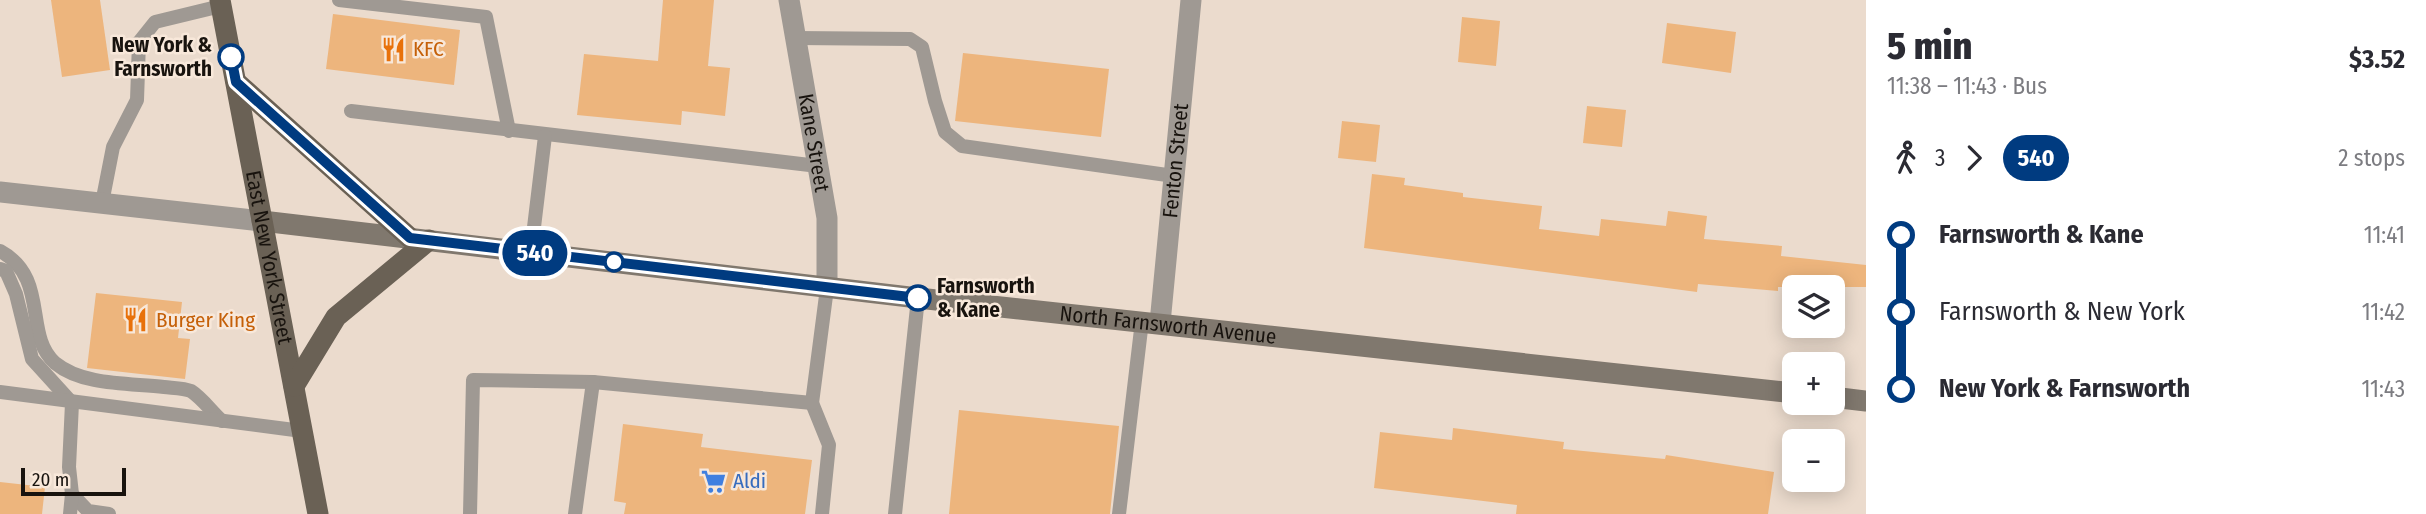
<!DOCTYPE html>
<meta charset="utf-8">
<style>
:root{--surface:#fff;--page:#f2f2f3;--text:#2b2b33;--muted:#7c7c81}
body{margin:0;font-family:"Fira Sans Condensed",sans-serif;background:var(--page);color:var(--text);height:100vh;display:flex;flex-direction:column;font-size:26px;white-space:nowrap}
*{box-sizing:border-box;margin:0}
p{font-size:23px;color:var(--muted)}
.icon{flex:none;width:38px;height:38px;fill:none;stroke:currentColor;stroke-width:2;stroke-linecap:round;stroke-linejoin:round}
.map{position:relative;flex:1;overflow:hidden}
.sheet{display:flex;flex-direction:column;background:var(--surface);width:560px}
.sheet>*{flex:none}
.badge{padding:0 14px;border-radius:23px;font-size:24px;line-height:46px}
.controls{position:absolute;left:1782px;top:275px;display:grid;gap:14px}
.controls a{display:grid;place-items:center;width:63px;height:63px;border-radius:10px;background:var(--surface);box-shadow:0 4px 18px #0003;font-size:35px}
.scale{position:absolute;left:21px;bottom:18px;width:105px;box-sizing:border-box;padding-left:7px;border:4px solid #18130e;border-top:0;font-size:19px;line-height:24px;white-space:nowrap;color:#18130e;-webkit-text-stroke:5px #f8e8da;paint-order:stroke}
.map>.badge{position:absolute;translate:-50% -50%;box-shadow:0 0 0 4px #fff}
.legs{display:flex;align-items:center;gap:10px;height:77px;padding:0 21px;font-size:23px}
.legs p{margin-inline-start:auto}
.headline{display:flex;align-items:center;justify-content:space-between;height:119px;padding:0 21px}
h1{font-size:38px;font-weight:800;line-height:52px}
ul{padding:0 21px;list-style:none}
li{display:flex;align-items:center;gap:24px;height:77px;font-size:26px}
li i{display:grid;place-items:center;width:10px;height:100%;margin:0 9px;background:currentColor}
li i::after{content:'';width:18px;height:18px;margin:-9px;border:5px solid;border-radius:50%;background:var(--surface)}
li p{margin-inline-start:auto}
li:first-child i{background:linear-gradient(#0000 50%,currentColor 0)}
li:last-child i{background:linear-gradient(currentColor 50%,#0000 0)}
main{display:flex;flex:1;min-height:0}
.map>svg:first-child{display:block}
.building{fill:#edb57d}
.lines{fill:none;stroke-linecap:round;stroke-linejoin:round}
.service{stroke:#9f9993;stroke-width:14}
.minor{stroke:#9f9993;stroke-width:21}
.tertiary{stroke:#9f9993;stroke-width:21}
.secondary{stroke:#80786e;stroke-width:21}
.primary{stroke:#6a6155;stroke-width:21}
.line-1-casing{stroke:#fff;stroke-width:16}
.line-1{stroke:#003b80;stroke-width:10}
.stop-1-dot{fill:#fff;stroke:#003b80;stroke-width:3.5}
.labels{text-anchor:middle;stroke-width:5;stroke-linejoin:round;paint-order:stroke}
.stop-label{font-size:21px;font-weight:bold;fill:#18130e;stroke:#f8e8da;text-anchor:end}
.food-label{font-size:21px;fill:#c56008;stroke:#f8e8da;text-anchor:start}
.street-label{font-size:21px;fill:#18130e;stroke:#f8e8da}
.shop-label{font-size:21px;fill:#366cbe;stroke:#f8e8da;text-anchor:start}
</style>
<main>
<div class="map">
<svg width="1866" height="514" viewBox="0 0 1866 514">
<rect width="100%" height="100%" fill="#ebdbcd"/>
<g class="building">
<polygon points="51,0 100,0 110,70 62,77"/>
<polygon points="663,0 714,0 708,66 730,68 725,116 682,111 681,125 577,115 584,54 658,61"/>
<polygon points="333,14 460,30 454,85 326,69"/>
<polygon points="1462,17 1500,21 1496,66 1458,62"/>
<polygon points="1667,23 1736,32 1731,73 1662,63"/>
<polygon points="963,53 1109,69 1101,137 955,121"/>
<polygon points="1587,106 1626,110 1622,147 1583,143"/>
<polygon points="1342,121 1380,125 1376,162 1338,158"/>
<polygon points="1372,174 1405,178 1404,185 1463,193 1463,197 1542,206 1539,229 1599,236 1601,219 1666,226 1668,211 1707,216 1704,239 1782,246 1781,256 1866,265 1866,287 1778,287 1778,291 1698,284 1697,292 1364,248"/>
<polygon points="96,293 182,302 178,338 190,339 185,379 87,368"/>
<polygon points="959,410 1119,426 1110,514 949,514"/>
<polygon points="623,424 703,434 701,447 812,460 805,514 624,514 626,503 614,501"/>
<polygon points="1453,428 1564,442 1563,449 1665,459 1666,455 1774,472 1768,514 1516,514 1517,505 1374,488 1380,432 1452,440"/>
<polygon points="0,482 45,487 42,514 0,514"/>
</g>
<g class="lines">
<g class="service">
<polyline points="339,0 486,17 509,131"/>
<polyline points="796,38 910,39 922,47 935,101 945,132 962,146 1174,176"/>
<polyline points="351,111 818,166"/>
<polyline points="102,203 113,147 137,100 139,42 155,22 221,6"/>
<path d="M0 251C50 278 23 335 55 363 83 386 130 383 164 387 172 388 184 388 191 391 202 398 212 412 222 421"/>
<polyline points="531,252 545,136"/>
<polyline points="0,269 6,271 16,294 32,359 72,403 69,467 72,494 88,511 109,514"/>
<polyline points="0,392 302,431"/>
<polyline points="812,403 829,445 822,514"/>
<polyline points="70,514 72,494"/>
<polyline points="470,514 473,380 593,382 812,403 827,288"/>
<polyline points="575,514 593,382"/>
<polyline points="895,514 918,298"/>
<polyline points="1119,514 1142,321"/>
</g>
<g class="minor">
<path id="s1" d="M789 0 827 218V288"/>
<path id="s2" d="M1160 323 1191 0"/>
</g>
<polyline class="tertiary" points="0,192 262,221"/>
<g class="secondary">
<path id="s3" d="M262 221 918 298 1794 393"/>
<polyline points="1832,397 1866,401"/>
</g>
<g class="primary">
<path id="s4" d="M220 0 318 514"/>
<polyline points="236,82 410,238"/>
<polyline points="294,386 336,317 429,240"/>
</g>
</g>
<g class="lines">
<defs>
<polyline id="line-1" points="231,57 236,82 410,238 918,298"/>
</defs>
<use href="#line-1" class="line-1-casing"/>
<use href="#line-1" class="line-1"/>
</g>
<defs>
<symbol id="restaurant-bare" viewBox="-9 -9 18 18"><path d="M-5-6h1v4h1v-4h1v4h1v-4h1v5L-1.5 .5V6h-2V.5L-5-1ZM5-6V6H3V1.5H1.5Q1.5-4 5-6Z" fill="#e8710a" stroke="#f8e8da" stroke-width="2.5" paint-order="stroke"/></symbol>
<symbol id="supermarket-bare" viewBox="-9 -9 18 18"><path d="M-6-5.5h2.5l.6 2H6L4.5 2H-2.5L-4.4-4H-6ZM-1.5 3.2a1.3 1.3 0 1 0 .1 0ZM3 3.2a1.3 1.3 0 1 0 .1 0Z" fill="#3f7fe0" stroke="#f8e8da" stroke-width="2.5" paint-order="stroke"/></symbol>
</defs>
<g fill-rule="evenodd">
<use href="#restaurant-bare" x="376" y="32" width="35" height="35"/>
<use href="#restaurant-bare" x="118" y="302" width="35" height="35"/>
<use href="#supermarket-bare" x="696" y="464" width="35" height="35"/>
</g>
<g class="stop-1-dot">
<circle cx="231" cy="57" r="12"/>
<circle cx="614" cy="262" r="9"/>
<circle cx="918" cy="298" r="12"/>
</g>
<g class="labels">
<g class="stop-label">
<text x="212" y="52">New York &amp;<tspan x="212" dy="24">Farnsworth</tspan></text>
<text x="937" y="293" text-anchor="start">Farnsworth<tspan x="937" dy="24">&amp; Kane</tspan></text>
</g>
<g class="food-label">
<text x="413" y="56">KFC</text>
<text x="156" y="327">Burger King</text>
</g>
<g class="street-label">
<text dy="7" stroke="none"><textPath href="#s1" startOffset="145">Kane Street</textPath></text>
<text dy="7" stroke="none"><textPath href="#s2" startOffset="163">Fenton Street</textPath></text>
<text dy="7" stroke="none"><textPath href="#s4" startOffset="262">East New York Street</textPath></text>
<text dy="7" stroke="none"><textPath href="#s3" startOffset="912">North Farnsworth Avenue</textPath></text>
</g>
<g class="shop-label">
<text x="733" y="488">Aldi</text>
</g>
</g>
</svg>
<div class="controls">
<a><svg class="icon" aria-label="layers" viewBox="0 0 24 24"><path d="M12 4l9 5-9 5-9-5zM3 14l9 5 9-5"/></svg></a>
<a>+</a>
<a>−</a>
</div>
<div class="scale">20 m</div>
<b class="badge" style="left:535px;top:253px;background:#003b80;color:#fff">540</b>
</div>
<section class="sheet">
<div class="headline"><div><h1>5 min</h1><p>11:38 – 11:43 · Bus</p></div><b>$3.52</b></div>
<div class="legs"><svg class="icon" aria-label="walk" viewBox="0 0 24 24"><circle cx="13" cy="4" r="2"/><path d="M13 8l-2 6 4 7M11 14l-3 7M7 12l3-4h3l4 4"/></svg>3<svg class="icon" aria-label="forward" viewBox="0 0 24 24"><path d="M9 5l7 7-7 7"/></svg><b class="badge" style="background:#003b80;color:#fff">540</b><p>2 stops</p></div>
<ul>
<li><i style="color:#003b80"></i><b>Farnsworth &amp; Kane</b><p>11:41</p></li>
<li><i style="color:#003b80"></i><span>Farnsworth &amp; New York</span><p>11:42</p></li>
<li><i style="color:#003b80"></i><b>New York &amp; Farnsworth</b><p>11:43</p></li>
</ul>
</section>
</main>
